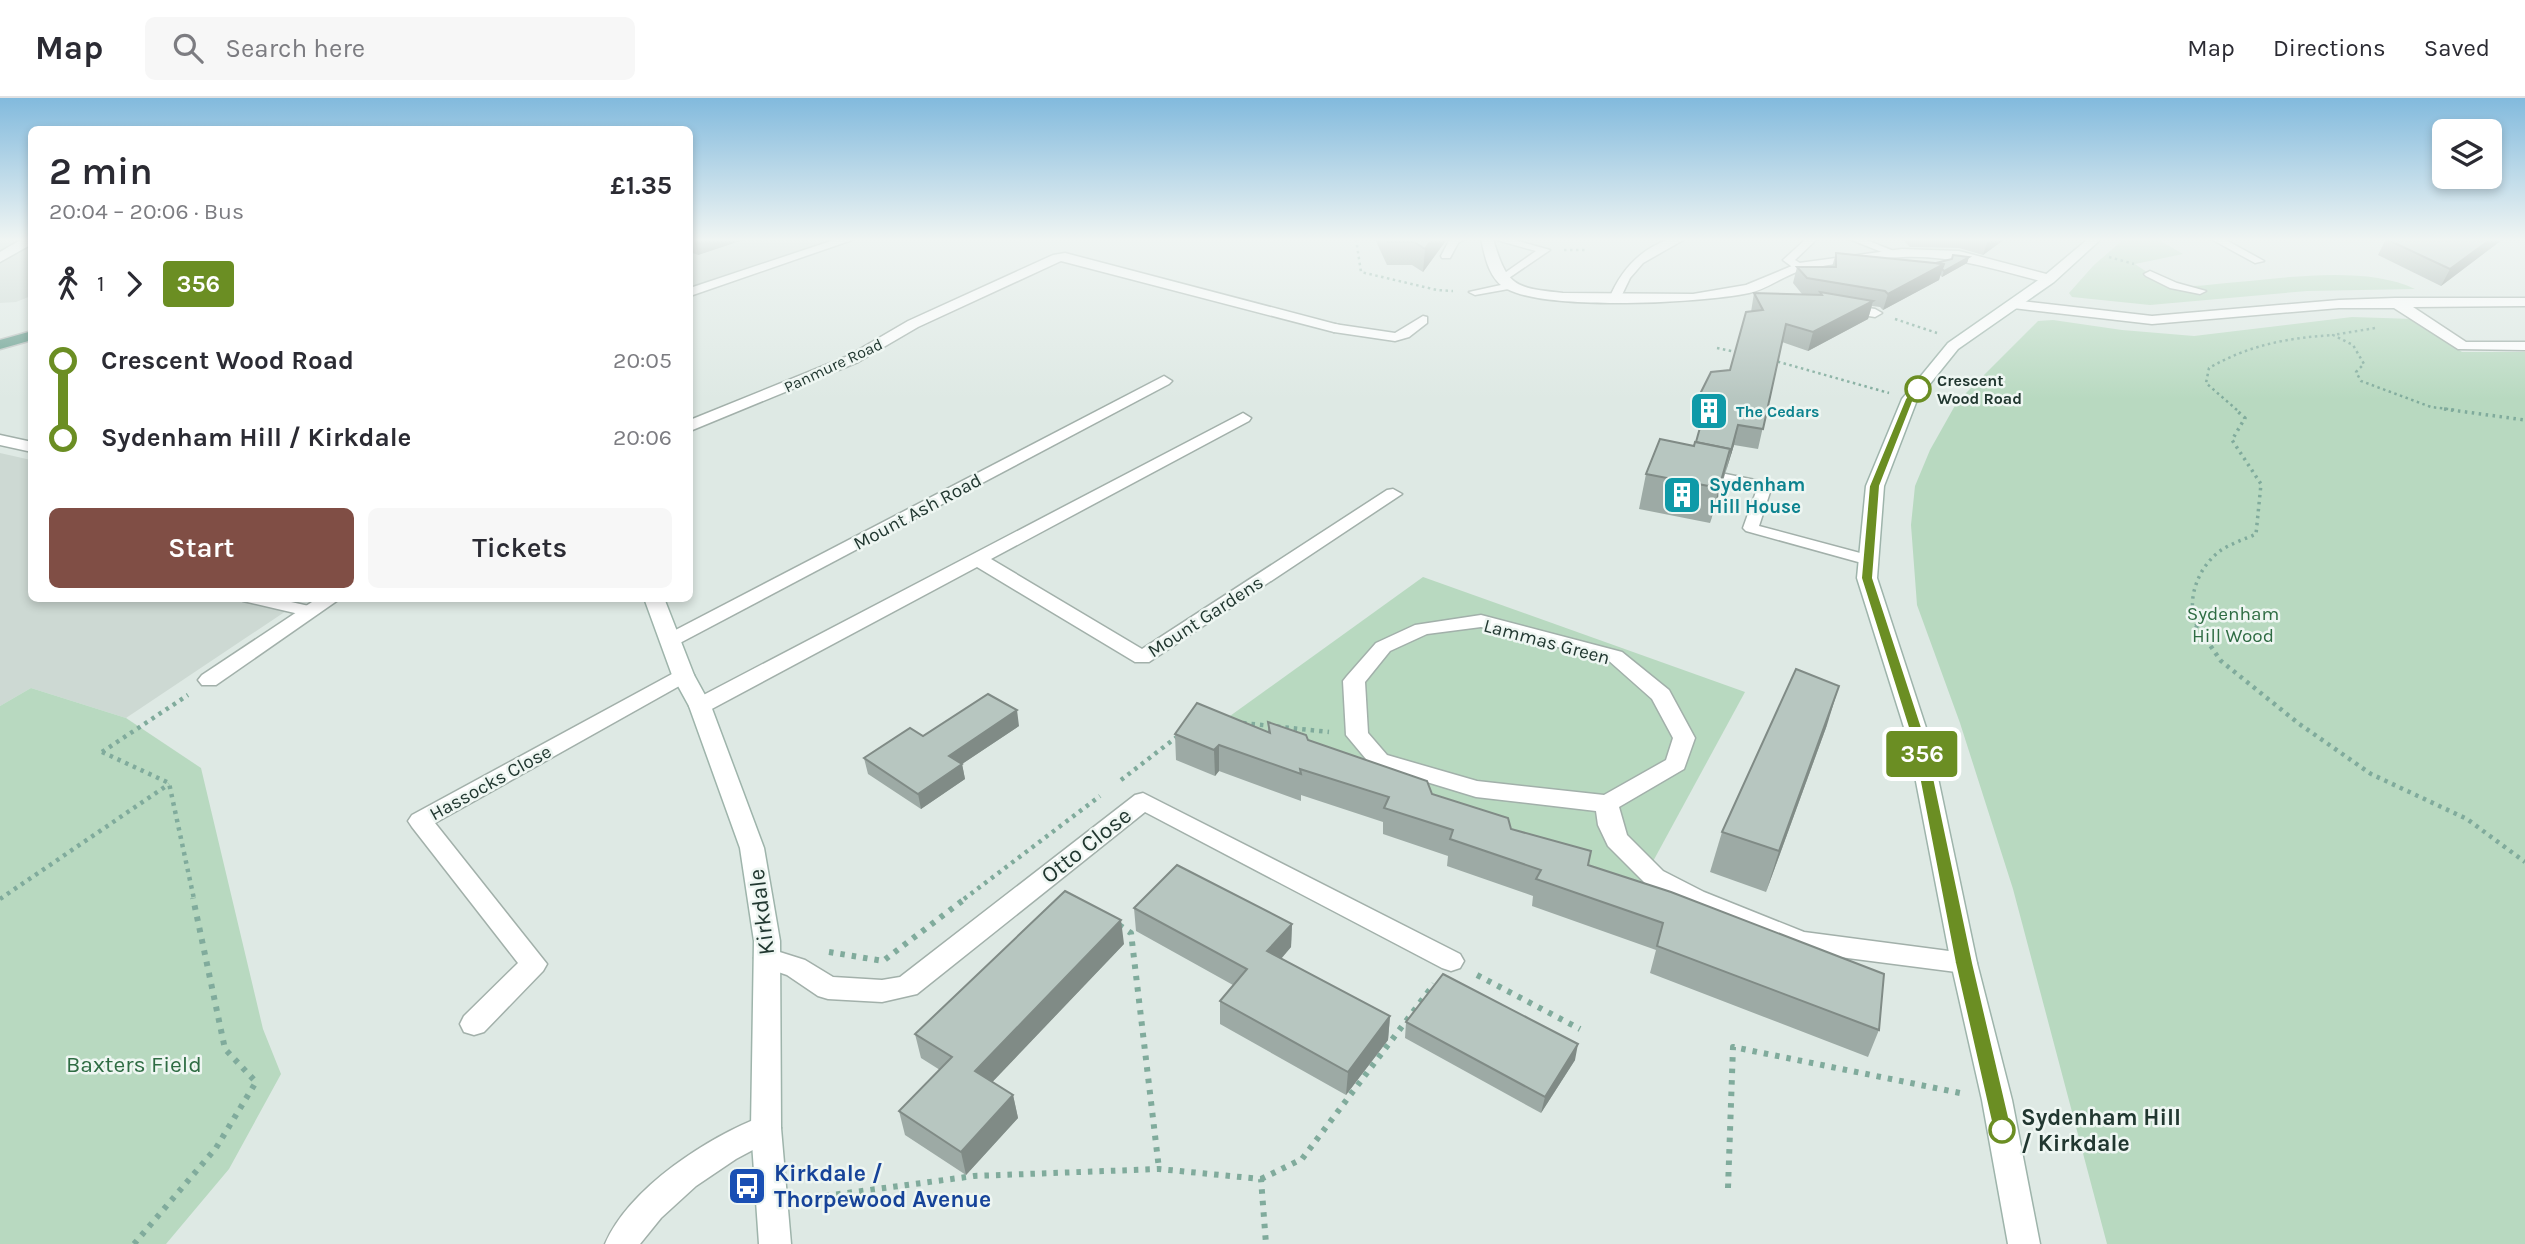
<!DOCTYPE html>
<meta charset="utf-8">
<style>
:root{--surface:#fff;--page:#f7f7f7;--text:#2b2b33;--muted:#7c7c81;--line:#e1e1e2;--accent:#804e45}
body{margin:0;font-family:Karla,sans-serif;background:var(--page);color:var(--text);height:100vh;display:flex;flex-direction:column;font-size:26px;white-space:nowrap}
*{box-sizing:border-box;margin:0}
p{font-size:23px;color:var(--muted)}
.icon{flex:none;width:38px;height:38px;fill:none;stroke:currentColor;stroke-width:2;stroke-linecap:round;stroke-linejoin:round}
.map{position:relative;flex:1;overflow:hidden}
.panel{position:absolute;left:28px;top:28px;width:665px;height:476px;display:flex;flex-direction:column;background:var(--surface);border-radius:10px;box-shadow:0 4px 10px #0003}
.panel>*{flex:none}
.badge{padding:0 14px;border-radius:5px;font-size:24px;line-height:46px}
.fabs{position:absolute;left:2432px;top:21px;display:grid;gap:14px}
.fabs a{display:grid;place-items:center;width:70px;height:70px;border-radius:10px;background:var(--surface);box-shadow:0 4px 10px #0003;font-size:35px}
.map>.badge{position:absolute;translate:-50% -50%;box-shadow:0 0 0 4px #fff}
.legs{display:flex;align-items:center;gap:10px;height:77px;padding:0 21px;font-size:23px}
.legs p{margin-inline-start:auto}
.summary{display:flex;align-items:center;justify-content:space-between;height:119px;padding:0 21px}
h1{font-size:38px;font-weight:600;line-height:52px}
.button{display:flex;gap:14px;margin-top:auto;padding:14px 21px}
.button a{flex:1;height:80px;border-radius:10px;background:var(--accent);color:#fff;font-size:28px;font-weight:600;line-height:80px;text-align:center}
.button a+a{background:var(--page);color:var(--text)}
ul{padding:0 21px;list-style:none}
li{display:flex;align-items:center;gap:24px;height:77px;font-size:26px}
li i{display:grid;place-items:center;width:10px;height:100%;margin:0 9px;background:currentColor}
li i::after{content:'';width:18px;height:18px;margin:-9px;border:5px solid;border-radius:50%;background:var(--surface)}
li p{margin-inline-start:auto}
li:first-child i{background:linear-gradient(#0000 50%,currentColor 0)}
li:last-child i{background:linear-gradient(currentColor 50%,#0000 0)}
header{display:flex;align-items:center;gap:42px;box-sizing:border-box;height:98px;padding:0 35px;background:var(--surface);border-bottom:2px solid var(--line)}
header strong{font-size:33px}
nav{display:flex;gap:38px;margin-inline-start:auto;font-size:24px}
.search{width:490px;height:63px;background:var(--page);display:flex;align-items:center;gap:18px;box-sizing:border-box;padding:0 24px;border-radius:10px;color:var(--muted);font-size:26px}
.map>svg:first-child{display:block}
.built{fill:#cdd9d3}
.green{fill:#b8d9c0}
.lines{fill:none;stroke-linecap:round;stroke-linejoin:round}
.lane-casing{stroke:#a2b0aa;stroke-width:3}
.street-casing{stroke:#a2b0aa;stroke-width:3}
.secondary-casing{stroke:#9eb4ab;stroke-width:3}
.primary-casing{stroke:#bcc3c1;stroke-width:3}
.path-far3{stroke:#80ab9c;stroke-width:2.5;stroke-dasharray:2.5 3.5;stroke-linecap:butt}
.path-far2{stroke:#80ab9c;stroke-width:3.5;stroke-dasharray:2.5 4.5;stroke-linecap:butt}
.path-far1{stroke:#80ab9c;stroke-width:4.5;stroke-dasharray:3.5 5;stroke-linecap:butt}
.path{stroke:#80ab9c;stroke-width:6;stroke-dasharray:4.5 7;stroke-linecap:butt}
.lane{fill:#fff;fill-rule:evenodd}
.street{fill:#fff;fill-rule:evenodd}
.secondary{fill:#fff;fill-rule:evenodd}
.primary{fill:#659c8c;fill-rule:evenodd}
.wall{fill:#9daaa5}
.shaded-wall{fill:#808b86}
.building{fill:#b7c6c0;stroke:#808b86;stroke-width:2}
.line-1{fill:#6b8e23;stroke:#fff;stroke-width:2}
.stop-1-dot{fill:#fff;stroke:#6b8e23;stroke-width:3.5}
.labels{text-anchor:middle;stroke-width:5;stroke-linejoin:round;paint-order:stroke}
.far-street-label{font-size:16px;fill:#213730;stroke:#eef6f2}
.far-stop-label{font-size:16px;font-weight:bold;fill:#213730;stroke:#eef6f2;text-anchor:start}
.far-culture-label{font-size:16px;font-weight:bold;fill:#0d838f;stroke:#eef6f2;text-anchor:start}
.culture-label{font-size:19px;font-weight:bold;fill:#0d838f;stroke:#eef6f2;text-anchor:start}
.street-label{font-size:19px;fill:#213730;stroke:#eef6f2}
.park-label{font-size:19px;fill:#2e6c43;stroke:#eef6f2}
.near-street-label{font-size:23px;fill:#213730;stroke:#eef6f2}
.near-park-label{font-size:23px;fill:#2e6c43;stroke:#eef6f2}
.near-stop-label{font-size:23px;font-weight:bold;fill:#213730;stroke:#eef6f2;text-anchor:start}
.near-transit-label{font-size:23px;font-weight:bold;fill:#164399;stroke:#eef6f2;text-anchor:start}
</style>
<header>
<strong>Map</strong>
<div class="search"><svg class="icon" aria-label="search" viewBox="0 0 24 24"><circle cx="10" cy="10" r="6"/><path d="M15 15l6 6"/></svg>Search here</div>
<nav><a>Map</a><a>Directions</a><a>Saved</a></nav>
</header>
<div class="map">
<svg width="2525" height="1146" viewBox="0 0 2525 1146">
<rect width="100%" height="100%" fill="#dee9e4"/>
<g class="built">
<polygon points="0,141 31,141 31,198 16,204 0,205"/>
<polygon points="690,141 833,141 690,189"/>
<polygon points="0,355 31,362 32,500 291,500 301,503 126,620 31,590 0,608"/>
</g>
<g class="green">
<path d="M2124 141H2157L2183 156 2135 166C2145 173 2161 184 2173 186 2194 191 2216 185 2238 184 2290 179 2368 168 2415 191L2307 193 2150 207 2072 199 2069 195 2094 167Z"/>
<polygon points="2352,219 2414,221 2462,254 2525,254 2525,1146 2107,1146 2013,791 1960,625 1917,507 1911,427 1915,388 1930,352 1957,304 2038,223 2053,222 2122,232 2194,238"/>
<polygon points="1423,479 1745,594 1638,791 1223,623"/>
<polygon points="31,590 126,620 201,670 263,931 281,976 229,1071 166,1146 0,1146 0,608"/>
</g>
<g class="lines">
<defs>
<g id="lane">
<polygon points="1450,141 1464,141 1458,145 1450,160 1442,160 1441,158"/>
<polygon points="1493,141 1511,141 1550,152 1503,184 1497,181 1499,179 1536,153"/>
<path d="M1670 141H1685L1643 165 1630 180 1619 203H1611L1609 201C1621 172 1640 151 1670 141Z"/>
<polygon points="1806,141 1817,141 1795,162 1803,167 1803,171 1795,171 1783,162"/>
<polygon points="1849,141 1864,141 1901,156 1892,158"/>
<polygon points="2211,141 2224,141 2264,163 2255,165"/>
<polygon points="2150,173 2177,185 2206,193 2200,196 2170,190 2146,178 2144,176"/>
<polygon points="1510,185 1516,188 1514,190 1475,197 1469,194"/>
<polygon points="1423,218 1427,219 1427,225 1409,239 1395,243 1334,234 1328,230 1334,226 1395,235"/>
<polygon points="1701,371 1770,385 1772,388 1759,428 1875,459 1877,462 1869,467 1746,433 1743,430 1757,391 1696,378 1694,375"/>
<polygon points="241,500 273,500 318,510 320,514 312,519 243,503"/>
</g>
<g id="street">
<polygon points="22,141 32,141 32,146 0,164 0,154"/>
<polygon points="837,141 855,141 690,198 690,190"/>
<path d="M1481 141H1493C1507 188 1514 190 1563 195L1693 196 1746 187 1799 165 1902 151 1959 153 2054 178 2056 181 2049 185C2000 173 1954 157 1903 159 1878 160 1828 166 1803 172 1784 177 1768 191 1749 195 1701 205 1549 213 1507 191 1489 182 1485 159 1481 141Z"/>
<polygon points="1065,155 1339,227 1341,230 1334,234 1061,163 918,229 858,264 690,333 690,322 848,258 908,223 1053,157"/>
<polygon points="2395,200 2525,200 2525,208 2413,209 2466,244 2525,244 2525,252 2458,251 2394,210 2339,210 2152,226 2013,210 2006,206 2013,202 2152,218 2339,202"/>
<polygon points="1842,206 1875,211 1882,215 1875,219 1837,213 1837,207"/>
<polygon points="1164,278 1172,283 1169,286 678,546 664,546 661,542 664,538"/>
<polygon points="1243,315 1251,320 1249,323 991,461 1142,551 1387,392 1393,391 1402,396 1149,564 1135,564 977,469 708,613 692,613 689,608 692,603"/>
<polygon points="0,337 32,344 32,354 0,347"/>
<polygon points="318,500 341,500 216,587 202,587 198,582 202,577"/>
<path d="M1481 517 1622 554 1669 592 1695 640 1684 671 1619 709 1627 737 1663 773 1704 794 1804 834 1964 855 1973 858 1977 865 1973 872 1964 875 1801 854 1686 808 1645 785 1608 748 1598 727 1596 713 1476 699 1371 667 1346 637 1343 583 1347 578 1376 545 1415 527ZM1481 529 1608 562 1652 601 1673 640 1666 662 1604 697 1477 683 1387 657 1368 635 1365 584 1390 553 1427 536Z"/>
<polygon points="683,570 690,572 694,577 690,582 435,725 547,866 543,873 484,934 474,937 464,934 460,926 464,918 518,865 412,729 408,723 412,717"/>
<polygon points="1143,695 1460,856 1464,863 1460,870 1451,873 1442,870 1145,714 917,896 882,904 828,901 818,898 787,877 758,867 754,860 758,853 767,850 805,862 833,879 882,882 900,879 1135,697"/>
<path d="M766 1017 777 1021 781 1030 777 1039 736 1061 696 1088 661 1120 640 1146H605C630 1089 709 1038 766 1017Z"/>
</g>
<g id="secondary">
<polygon points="2088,141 2101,141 2054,184 1958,251 1917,302 1884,388 1877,480 1930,642 1977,865 2012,1002 2040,1146 2008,1146 1982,1002 1951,865 1908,642 1857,480 1866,388 1902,301 1948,245 2044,178"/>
<polygon points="644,500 664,500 694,577 711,608 764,750 780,843 781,1030 791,1146 759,1146 751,1030 754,843 740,750 689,608 672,577"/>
</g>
<polygon id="primary" points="32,233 32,242 0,251 0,242"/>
</defs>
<use href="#lane" class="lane-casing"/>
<use href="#street" class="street-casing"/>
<use href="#secondary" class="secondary-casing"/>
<use href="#primary" class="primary-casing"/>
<g class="path-far3">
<polyline points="1356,141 1361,174 1437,192 1453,193"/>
<polyline points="1564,152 1586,152"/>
<polyline points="2109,159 2134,166"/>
<polyline points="1895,221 1937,235"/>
<polyline points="2375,230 2333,237 2353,247 2364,266 2356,274 2361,283 2431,309 2456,312"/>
<polyline points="1717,250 1740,255"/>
<polyline points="1772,262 1889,295"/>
<path d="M2237 312 2206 285 2209 270C2249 247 2287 240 2333 237"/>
</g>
<g class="path-far2">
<polyline points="2444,311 2525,322"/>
<path d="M2197 528C2185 503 2198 469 2220 453 2230 446 2245 441 2256 436L2261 386 2232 342 2245 320 2235 311"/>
</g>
<g class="path-far1">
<polyline points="2196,527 2221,563 2298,625 2371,676 2467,721 2525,764"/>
<polyline points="1243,625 1329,634"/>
<polyline points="102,654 169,685 194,801"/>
<polyline points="102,654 188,597"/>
<polyline points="1121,682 1178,638"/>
<polyline points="0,801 169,686"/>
<polyline points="964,801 1100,698"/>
</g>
<g class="path">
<polyline points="1119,827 1131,835 1159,1071"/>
<polyline points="829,854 883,863 966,800"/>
<polyline points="1477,877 1580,931"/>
<polyline points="1261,1081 1302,1061 1434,886"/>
<polyline points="1728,1090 1733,949 1965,996"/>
<polyline points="802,1101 974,1078 1159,1071 1261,1081 1266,1146"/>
<polyline points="134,1146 216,1050 256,984 225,951 193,800"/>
</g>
<use href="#lane" class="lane"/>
<use href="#street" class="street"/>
<use href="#secondary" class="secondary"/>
<use href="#primary" class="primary"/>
</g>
<g class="wall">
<polygon points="690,141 746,141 698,157 690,154"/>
<polygon points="1375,141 1447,141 1423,174 1412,167 1387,167"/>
<polygon points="1902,141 2005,141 1983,157 1959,150 1910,149"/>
<polygon points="2386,141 2503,141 2441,188 2378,157"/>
<polygon points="1836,155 1935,165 1969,159 1967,165 1942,179 1940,177 1939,182 1883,212 1880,209 1872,208 1868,221 1808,253 1782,244 1758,351 1734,347 1710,425 1639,411 1646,376 1694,348 1696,344 1701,327 1691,326 1695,306 1730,272 1751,214 1754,195 1802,196 1793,185 1797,169 1832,169"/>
<polygon points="1268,624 1511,731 1588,767 1879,932 1868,959 1650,875 1656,852 1532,808 1533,798 1447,768 1448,758 1383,736 1383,724 1301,697 1301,703 1219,673 1215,678 1176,662 1175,636 1268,634"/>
<polygon points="1827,627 1766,794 1710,774 1722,734"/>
<polygon points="1019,628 962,666 965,681 921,711 868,676 864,660 923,638"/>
<polygon points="1134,810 1292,826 1291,849 1281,861 1390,918 1388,942 1346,997 1220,926 1220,903 1233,887 1136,833"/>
<polygon points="1124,846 992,984 1013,997 1018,1020 966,1077 905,1037 899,1013 940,972 921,960 915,936"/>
<polygon points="1406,924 1575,962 1541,1015 1405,940"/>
</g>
<g class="shaded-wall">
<polygon points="694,141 746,141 698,157"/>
<polygon points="1432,141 1447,141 1423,174 1425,151"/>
<polygon points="1990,141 2005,141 1983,157 1988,142"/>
<polygon points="2491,141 2503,141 2441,188 2450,171"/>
<polygon points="1969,159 1967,165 1942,179 1944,173"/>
<polygon points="1944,166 1939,182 1883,212 1888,196"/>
<polygon points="1873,203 1868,221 1808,253 1813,234"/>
<polygon points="1738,327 1734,347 1726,373 1731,353"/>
<polygon points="1730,351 1722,386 1710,425 1719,390"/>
<polygon points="1839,588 1827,627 1766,794 1779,753"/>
<polygon points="1017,612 1019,628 962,666 965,681 921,711 918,696 949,658"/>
<polygon points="1219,647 1219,673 1215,678 1214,652"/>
<polygon points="1121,822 1124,846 980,997 975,973"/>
<polygon points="1292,826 1291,849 1267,877 1267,853"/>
<polygon points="1390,918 1388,942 1346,997 1348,974"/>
<polygon points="1578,946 1575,962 1541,1015 1545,999"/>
<polygon points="1013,997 1018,1020 966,1077 961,1054"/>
</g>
<g class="building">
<polygon points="1387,141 1432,141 1425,151 1414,144 1388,144"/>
<polygon points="2386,141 2491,141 2450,171"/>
<polygon points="1836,155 1944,166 1888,196 1885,193 1807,180 1797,169 1836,169"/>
<polygon points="1953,157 1969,159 1944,173 1942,171 1944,166 1936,165 1952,161"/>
<polygon points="1820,194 1873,203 1813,234 1786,226 1763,331 1738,327 1731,353 1730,351 1696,344 1706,308 1695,306 1711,274 1730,272 1746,214 1763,212 1754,195 1822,197"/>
<polygon points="1660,341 1694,348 1695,344 1730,351 1719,390 1646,376"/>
<polygon points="1796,571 1839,588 1779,753 1722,734"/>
<polygon points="988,596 1017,612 949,658 962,666 918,696 864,660 910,630 923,638"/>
<polygon points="1197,605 1270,635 1268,624 1306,637 1308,642 1427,683 1432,696 1508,720 1511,731 1591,753 1588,767 1671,794 1884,876 1879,932 1657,848 1663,825 1536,781 1541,772 1450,741 1453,732 1384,710 1389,699 1300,671 1301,676 1219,647 1214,652 1175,636"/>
<polygon points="1177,767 1292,826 1267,853 1390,918 1348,974 1220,903 1247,871 1134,810"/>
<polygon points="1065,793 1121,822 975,973 1013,997 961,1054 899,1013 952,959 915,936"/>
<polygon points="1443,876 1578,946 1545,999 1406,924"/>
</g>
<linearGradient id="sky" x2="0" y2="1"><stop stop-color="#82badd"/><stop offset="0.47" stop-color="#f0f5f3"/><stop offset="1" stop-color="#f0f5f3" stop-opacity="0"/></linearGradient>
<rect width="2525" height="301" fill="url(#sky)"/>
<polygon class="line-1" points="1914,289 1923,291 1914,301 1880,388 1873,480 1926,642 1973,865 2012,1032 2009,1038 2002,1040 1995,1038 1993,1032 1955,865 1912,642 1861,480 1869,388 1905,301"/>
<defs>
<symbol id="building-square" viewBox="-11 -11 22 22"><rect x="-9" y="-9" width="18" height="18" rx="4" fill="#0f9aa8" stroke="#eef6f2"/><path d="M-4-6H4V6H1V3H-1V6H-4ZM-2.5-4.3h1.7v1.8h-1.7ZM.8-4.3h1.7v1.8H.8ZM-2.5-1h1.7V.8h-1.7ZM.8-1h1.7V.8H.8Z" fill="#fff"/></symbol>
<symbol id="bus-square" viewBox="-11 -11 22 22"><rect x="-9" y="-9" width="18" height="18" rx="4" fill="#1a4fb4" stroke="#eef6f2"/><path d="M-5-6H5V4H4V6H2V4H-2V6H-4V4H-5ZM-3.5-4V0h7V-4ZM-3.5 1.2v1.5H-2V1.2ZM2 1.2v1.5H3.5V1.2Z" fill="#fff"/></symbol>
</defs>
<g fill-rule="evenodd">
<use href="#building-square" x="1687" y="291" width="44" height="44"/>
<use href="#building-square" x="1660" y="375" width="44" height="44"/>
<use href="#bus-square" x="725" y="1066" width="44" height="44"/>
</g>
<g class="stop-1-dot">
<circle cx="1918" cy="291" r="12"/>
<circle cx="2002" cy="1032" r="12"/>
</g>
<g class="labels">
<g class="far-street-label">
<text transform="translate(833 267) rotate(-25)" y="6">Panmure Road</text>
</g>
<g class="far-stop-label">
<text x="1937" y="288">Crescent<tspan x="1937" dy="18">Wood Road</tspan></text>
</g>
<g class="far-culture-label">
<text x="1736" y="319">The Cedars</text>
</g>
<g class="culture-label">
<text x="1709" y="393">Sydenham<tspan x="1709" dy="22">Hill House</tspan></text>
</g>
<g class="street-label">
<text transform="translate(917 413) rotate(-28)" y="7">Mount Ash Road</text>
<text transform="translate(1205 518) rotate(-33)" y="7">Mount Gardens</text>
<text transform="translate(1547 543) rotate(15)" y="7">Lammas Green</text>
<text transform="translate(490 684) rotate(-29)" y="7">Hassocks Close</text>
</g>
<g class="park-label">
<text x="2233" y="522">Sydenham<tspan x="2233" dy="22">Hill Wood</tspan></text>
</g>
<g class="near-street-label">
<text transform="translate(1086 747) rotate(-38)" y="8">Otto Close</text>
<text transform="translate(761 814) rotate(-97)" y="8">Kirkdale</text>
</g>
<g class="near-park-label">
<text x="134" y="974">Baxters Field</text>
</g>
<g class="near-stop-label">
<text x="2021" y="1027">Sydenham Hill<tspan x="2021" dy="26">/ Kirkdale</tspan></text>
</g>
<g class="near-transit-label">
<text x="774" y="1083">Kirkdale /<tspan x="774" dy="26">Thorpewood Avenue</tspan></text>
</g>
</g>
</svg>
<div class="fabs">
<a><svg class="icon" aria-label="layers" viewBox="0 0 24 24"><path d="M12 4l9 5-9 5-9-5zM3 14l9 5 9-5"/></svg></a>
</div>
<b class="badge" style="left:1922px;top:656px;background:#6b8e23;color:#fff">356</b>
<section class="panel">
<div class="summary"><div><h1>2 min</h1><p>20:04 – 20:06 · Bus</p></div><b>£1.35</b></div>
<div class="legs"><svg class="icon" aria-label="walk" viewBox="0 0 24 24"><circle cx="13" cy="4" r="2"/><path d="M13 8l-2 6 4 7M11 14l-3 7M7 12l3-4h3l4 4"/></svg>1<svg class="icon" aria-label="forward" viewBox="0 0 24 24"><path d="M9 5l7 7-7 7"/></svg><b class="badge" style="background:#6b8e23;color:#fff">356</b></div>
<ul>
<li><i style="color:#6b8e23"></i><b>Crescent Wood Road</b><p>20:05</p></li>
<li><i style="color:#6b8e23"></i><b>Sydenham Hill / Kirkdale</b><p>20:06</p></li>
</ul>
<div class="button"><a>Start</a><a>Tickets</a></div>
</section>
</div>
